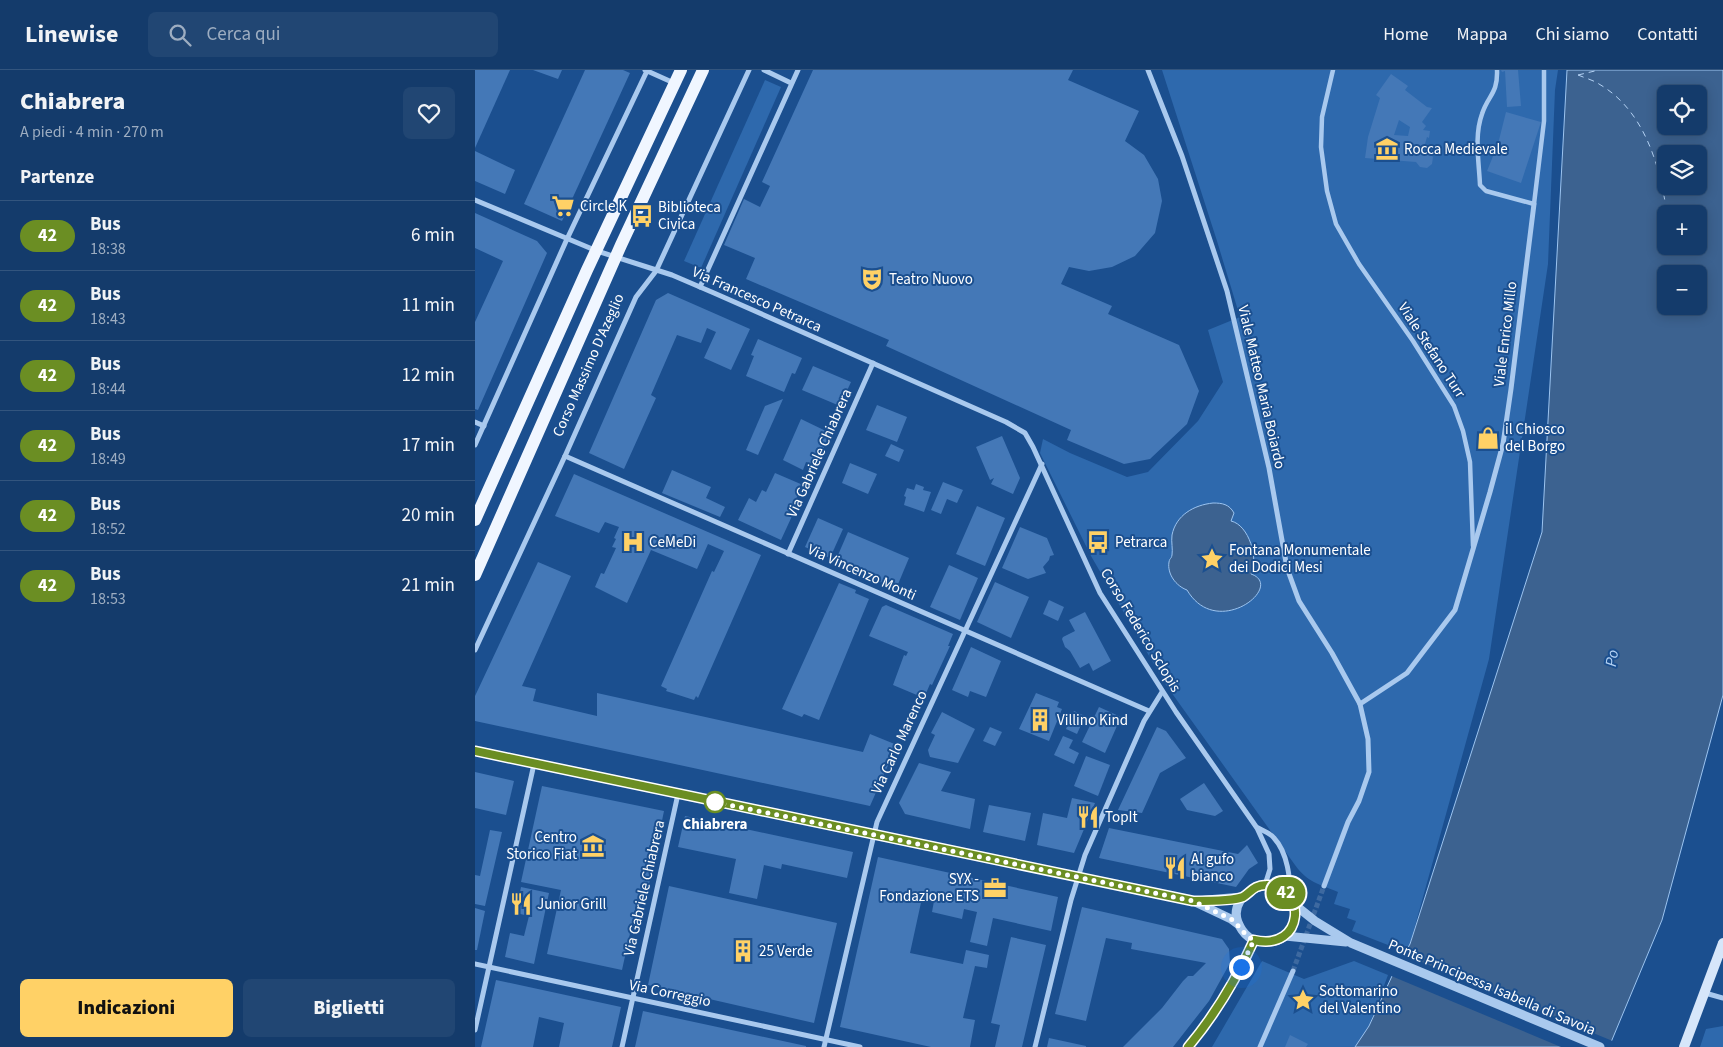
<!DOCTYPE html>
<html lang="it">
<meta charset="utf-8">
<style>
:root{--surface:#143b6b;--page:#214673;--text:#f1f3f6;--muted:#9dadc1;--line:#33557e;--accent:#ffd166}
body{margin:0;font-family:"Source Sans 3",sans-serif;background:var(--page);color:var(--text);height:100vh;display:flex;flex-direction:column;font-size:19px;white-space:nowrap}
*{box-sizing:border-box;margin:0}
p{font-size:16px;color:var(--muted)}
.icon{flex:none;width:28px;height:28px;fill:none;stroke:currentColor;stroke-width:2;stroke-linecap:round;stroke-linejoin:round}
.map{position:relative;flex:1;overflow:hidden}
.side{display:flex;flex-direction:column;background:var(--surface);width:475px}
.side>*{flex:none}
.badge{padding:0 10px;border-radius:16px;font-size:18px;line-height:32px}
.controls{position:absolute;left:1182px;top:15px;display:grid;gap:10px}
.controls a{display:grid;place-items:center;width:50px;height:50px;border-radius:8px;background:var(--surface);box-shadow:0 2px 12px #0003,0 0 0 1px var(--line);font-size:25px}
.you{position:absolute;width:25px;height:25px;margin:-12px;border:4px solid #fff;border-radius:50%;background:#1a73e8;box-shadow:0 0 0 8px #1a73e833}
.map>.badge{position:absolute;translate:-50% -50%;box-shadow:0 0 0 2px #fff}
h2{padding:0 20px;font-size:19px;line-height:45px}
.round{display:grid;place-items:center;flex:none;width:52px;height:52px;border-radius:8px;background:var(--page)}
.head{display:flex;align-items:center;justify-content:space-between;height:85px;padding:0 20px}
h1{font-size:24px;font-weight:800;line-height:38px}
.action{display:flex;gap:10px;margin-top:auto;padding:10px 20px}
.action a{flex:1;height:58px;border-radius:8px;background:var(--accent);color:#111;font-size:20px;font-weight:800;line-height:58px;text-align:center}
.action a+a{background:var(--page);color:var(--text)}
ul{padding:0;list-style:none}
li{display:flex;align-items:center;gap:15px;height:70px;padding:0 20px;border-top:1px solid var(--line)}
li div{flex:1}
li b{display:block;font-size:19px}
li em{font-style:normal}
li .badge{min-width:55px;font-weight:700;text-align:center}
header{display:flex;align-items:center;gap:30px;box-sizing:border-box;height:70px;padding:0 25px;background:var(--surface);border-bottom:1px solid var(--line)}
header strong{font-size:24px}
nav{display:flex;gap:28px;margin-inline-start:auto;font-size:18px}
.search{width:350px;height:45px;background:var(--page);display:flex;align-items:center;gap:12px;box-sizing:border-box;padding:0 18px;border-radius:8px;color:var(--muted);font-size:19px}
main{display:flex;flex:1;min-height:0}
.map>svg:first-child{display:block}
.green{fill:#2e69ad}
.water{fill:#3c6290;stroke:#9cc4f0;fill-rule:evenodd}
.pier{fill:#1b4f8f}
.lines{fill:none;stroke-linecap:round;stroke-linejoin:round}
.ferry{stroke:#b5d3f5;stroke-width:1;stroke-dasharray:6 5;stroke-linecap:butt}
.building{fill:#4478b7;fill-rule:evenodd}
.minor-tunnel{stroke:#3d69a0;stroke-width:5;stroke-dasharray:5 2.5;stroke-linecap:butt}
.pedestrian{stroke:#a9c9ee;stroke-width:4.5}
.minor{stroke:#a9c9ee;stroke-width:5}
.tertiary{stroke:#a9c9ee;stroke-width:9}
.secondary{stroke:#d6e6fa;stroke-width:10}
.primary{stroke:#f0f6ff;stroke-width:12}
.line-casing{stroke:#fff;stroke-width:11}
.line{stroke:#6b8e23;stroke-width:8}
.walk{stroke:#fff;stroke-width:5;stroke-dasharray:0 9}
.stop-dot{fill:#fff;stroke:#6b8e23;stroke-width:2.5}
.labels{text-anchor:middle;stroke-width:4;stroke-linejoin:round;paint-order:stroke}
.poi-label{font-size:15px;fill:#fff;stroke:#1b4f8f;text-anchor:start}
.street-label{font-size:15px;fill:#fff;stroke:#1b4f8f}
.stop-label{font-size:15px;font-weight:bold;fill:#fff;stroke:#1b4f8f}
.water-label{font-size:16px;font-style:italic;fill:#b5d3f5;stroke:#1b4f8f}
</style>
<header>
<strong>Linewise</strong>
<div class="search"><svg class="icon" aria-label="search" viewBox="0 0 24 24"><circle cx="10" cy="10" r="6"/><path d="M15 15l6 6"/></svg>Cerca qui</div>
<nav><a>Home</a><a>Mappa</a><a>Chi siamo</a><a>Contatti</a></nav>
</header>
<main>
<section class="side">
<div class="head"><div><h1>Chiabrera</h1><p>A piedi · 4 min · 270 m</p></div><a class="round"><svg class="icon" aria-label="heart" viewBox="0 0 24 24"><path d="M12 20l-8-8c-3-5 5-10 8-4 3-6 11-1 8 4z"/></svg></a></div>
<h2>Partenze</h2>
<ul>
<li><span class="badge" style="background:#6b8e23;color:#fff">42</span><div><b>Bus</b><p>18:38</p></div><em>6 min</em></li>
<li><span class="badge" style="background:#6b8e23;color:#fff">42</span><div><b>Bus</b><p>18:43</p></div><em>11 min</em></li>
<li><span class="badge" style="background:#6b8e23;color:#fff">42</span><div><b>Bus</b><p>18:44</p></div><em>12 min</em></li>
<li><span class="badge" style="background:#6b8e23;color:#fff">42</span><div><b>Bus</b><p>18:49</p></div><em>17 min</em></li>
<li><span class="badge" style="background:#6b8e23;color:#fff">42</span><div><b>Bus</b><p>18:52</p></div><em>20 min</em></li>
<li><span class="badge" style="background:#6b8e23;color:#fff">42</span><div><b>Bus</b><p>18:53</p></div><em>21 min</em></li>
</ul>
<div class="action"><a>Indicazioni</a><a>Biglietti</a></div>
</section>
<div class="map">
<svg width="1248" height="977" viewBox="0 0 1248 977">
<rect width="100%" height="100%" fill="#1b4f8f"/>
<g class="green">
<path d="M687 0H1083L1080 20 1073 194 1014 589 935 874 931 882 877 861 881 851 872 848 875 839 859 834 863 822C844 814 832 812 820 795L691 615 616 486 565 383 568 369 595 383 652 407 673 402 723 351 748 312 733 260 765 247 742 171Z"/>
<polygon points="290,10 306,17 226,198 209,191"/>
<polygon points="787,891 829,909 879,891 913,905 894,956 880,977 737,977"/>
<polygon points="1248,956 1248,977 1225,977 1231,959"/>
</g>
<g class="water">
<path d="M1092 0H1248V625L1187 850 1134 977H880L894 956 917 906 935 874 1067 462ZM1191 24H1224V56H1191ZM1191 84H1224V116H1191ZM1191 144H1224V176H1191ZM1191 204H1224V236H1191Z"/>
<path d="M738 433C747 433 754 434 759 443L756 451C774 455 784 489 776 504 811 516 742 571 712 520 701 516 692 504 694 492 695 487 696 490 697 485 698 479 696 472 697 465 701 445 719 435 738 433Z"/>
</g>
<polygon class="pier" points="927,884 1140,972 1137,977 1086,977 914,905"/>
<g class="lines">
<g class="ferry">
<path d="M1103 5C1110 8 1118 10 1124 14 1169 40 1185 95 1192 144"/>
<polyline points="1103,5 1124,0"/>
</g>
</g>
<g class="building">
<polygon points="0,0 35,0 0,78"/>
<polygon points="58,0 87,0 83,9"/>
<polygon points="110,0 148,0 155,3 87,151 49,134"/>
<polygon points="338,0 598,0 593,10 664,41 650,71 669,85 683,109 687,131 680,163 660,186 637,197 614,201 594,197 586,214 637,236 633,244 704,275 724,321 712,354 675,389 649,394 592,370 596,360 411,276 414,270 271,209 280,188 249,175 269,129 285,137 295,116 287,112"/>
<polygon points="1026,0 1043,0 1046,36 1032,37 1030,1 1027,2"/>
<path d="M916 4 933 16 930 20 952 37 957 38 947 52 951 56 948 60 955 61 954 68 952 67 950 74 951 81 954 82 958 87 957 94 952 98 945 97 941 92 890 88 893 67 905 28 901 25ZM924 50 935 57 933 66 919 65Z"/>
<polygon points="1031,42 1066,52 1046,113 1012,101 1023,74"/>
<polygon points="0,81 40,100 30,124 0,111"/>
<polygon points="0,143 62,171 72,183 3,340 0,339 0,252 28,191 0,178"/>
<polygon points="193,223 275,259 256,300 229,288 241,262 232,258 226,273 202,265 176,325 181,328 149,399 114,383 181,230"/>
<polygon points="283,269 327,288 320,304 317,303 309,322 271,306 279,286 276,285"/>
<polygon points="338,296 376,312 365,336 327,320"/>
<polygon points="308,329 283,385 271,380 290,336"/>
<polygon points="402,335 432,347 422,372 391,360"/>
<polygon points="326,349 355,363 341,396 331,392 328,400 308,390"/>
<polygon points="1012,362 1018,363 1019,369 1014,374 1009,372 1007,366"/>
<polygon points="527,366 545,408 538,424 516,414 519,408 515,410 501,377"/>
<polygon points="416,374 429,380 424,392 410,386"/>
<polygon points="375,393 402,404 393,424 367,413"/>
<polygon points="197,400 236,417 231,428 250,437 245,447 187,423"/>
<polygon points="300,403 328,415 320,431 323,433 306,470 263,450 274,428 281,432 287,420 291,422"/>
<polygon points="99,404 286,485 223,628 221,626 219,630 191,621 192,619 186,616 237,501 239,502 249,481 233,474 222,499 176,480 152,533 120,517 126,503 129,504 141,478 137,477 141,469 139,468 144,457 130,452 124,463 80,446"/>
<polygon points="468,412 488,420 482,433 472,429 466,444 456,440"/>
<polygon points="441,414 449,417 448,420 456,422 449,442 429,435 431,427 429,426 432,418 439,420"/>
<polygon points="502,436 530,448 510,496 481,484"/>
<polygon points="343,448 368,459 355,488 330,477"/>
<polygon points="545,457 572,468 579,485 575,486 574,490 568,497 571,503 553,509 527,498"/>
<polygon points="373,462 434,488 421,519 360,492"/>
<polygon points="63,492 96,506 47,616 61,619 58,631 122,646 122,623 388,682 395,664 422,675 395,736 0,651 0,626"/>
<polygon points="474,495 503,508 485,550 455,537"/>
<polygon points="520,512 554,527 536,568 502,552"/>
<polygon points="364,513 381,520 380,523 394,529 344,650 329,644 327,647 307,639"/>
<polygon points="574,530 589,537 583,551 568,544"/>
<polygon points="411,535 478,564 473,576 475,576 457,615 455,614 449,628 418,615 429,585 431,586 433,582 394,566 407,537"/>
<polygon points="610,542 636,591 618,601 614,593 605,598 595,581 590,577 587,569 588,567 600,561 594,550"/>
<polygon points="496,577 526,591 511,627 495,621 493,627 477,620"/>
<polygon points="561,623 584,632 582,637 587,639 574,671 544,659"/>
<polygon points="624,637 646,647 630,683 607,672"/>
<polygon points="599,641 610,646 602,664 591,659"/>
<polygon points="467,642 500,659 483,693 455,687 454,684 453,680 460,665 456,663"/>
<polygon points="515,657 527,662 520,676 508,671"/>
<polygon points="682,657 691,661 711,688 685,703 667,743 643,740"/>
<polygon points="588,666 598,670 594,678 604,683 599,694 579,685"/>
<polygon points="611,686 635,695 623,726 599,716"/>
<polygon points="444,693 476,702 466,721 500,729 495,759 430,744 424,733"/>
<polygon points="0,702 39,711 31,745 0,738"/>
<polygon points="729,713 748,741 740,746 712,740 705,729"/>
<polygon points="67,716 189,741 171,829 163,827 147,900 72,884 86,820 46,812"/>
<polygon points="597,728 620,733 599,783 562,775 568,743 592,748"/>
<polygon points="514,735 556,743 550,771 508,762"/>
<polygon points="210,746 378,782 372,808 307,794 306,799 289,795 282,829 254,823 261,789 203,777"/>
<polygon points="634,758 763,784 772,775 783,793 774,799 761,817 624,788"/>
<polygon points="15,760 27,762 10,836 0,834 0,805 5,806"/>
<polygon points="403,787 583,827 576,861 518,848 512,876 495,872 502,842 489,839 487,849 457,842 459,831 447,828 435,883 488,894 491,880 514,885 512,898 500,896 488,948 500,950 495,977 456,977 365,957"/>
<polygon points="194,816 362,853 339,953 173,915"/>
<polygon points="46,817 74,823 59,894 30,887 35,863 49,866 54,846 41,843"/>
<polygon points="607,837 747,869 754,879 755,893 734,931 698,977 648,977 687,938 708,911 713,906 718,906 731,893 656,879 657,873 631,868 611,951 580,944"/>
<polygon points="0,838 10,841 2,880 0,880"/>
<polygon points="536,867 571,875 547,977 520,977 525,955 516,953"/>
<polygon points="21,910 146,937 137,977 84,977 89,953 64,947 58,977 6,977"/>
<polygon points="168,941 331,976 331,977 160,977"/>
<polygon points="815,965 833,974 831,977 810,977"/>
<polygon points="574,968 611,976 611,977 572,977"/>
</g>
<g class="lines">
<polyline class="minor-tunnel" points="818,901 849,816"/>
<g class="pedestrian">
<polyline points="858,0 847,47 846,77 852,121 861,154 884,194 938,271 979,336 988,361 995,392 998,476"/>
<path d="M1022 0C1023 24 1013 25 1007 44 999 66 1004 92 1005 115L1011 121 1059 134 1069 51V0"/>
</g>
<g class="minor">
<polyline points="170,0 199,13"/>
<polyline points="289,0 316,13"/>
<polyline points="673,0 707,86 752,221 794,398 812,498 824,531 857,583 885,634 893,669 894,702 884,731 873,752 849,816"/>
<polyline points="0,130 122,181 197,205 239,223 531,352 550,363 558,377 625,523 701,642 782,758 794,784 795,799 790,815"/>
<polyline points="225,217 323,0"/>
<polyline points="0,352 9,356"/>
<polyline points="0,375 92,169 172,1"/>
<polyline points="90,386 674,641"/>
<polyline points="313,484 398,293"/>
<polyline points="0,580 90,386 161,227 181,201 274,0"/>
<polyline points="885,634 932,603 980,540 1015,422 1028,374 1036,319 1059,134"/>
<path d="M783 758C788 761 795 763 799 768 813 783 815 809 816 828"/>
<polyline points="0,894 385,977"/>
<polyline points="1230,923 1248,928"/>
<polyline points="0,960 59,694"/>
<polyline points="147,977 203,724"/>
<polyline points="349,977 402,752 567,394"/>
<polyline points="560,977 596,830 610,785 669,651 687,622"/>
<polyline points="785,977 818,901"/>
</g>
<g class="tertiary">
<polyline points="0,681 718,831 756,849 764,855"/>
<path d="M790 815C839 822 823 881 783 871 777 870 771 866 767 860 752 838 769 820 790 815Z"/>
<polyline points="720,831 767,827"/>
<polyline points="820,835 840,851 876,873 1125,977"/>
<polyline points="810,866 871,872"/>
<path d="M713 977C740 945 762 908 779 870"/>
</g>
<polyline class="secondary" points="1209,977 1248,873"/>
<g class="primary">
<polyline points="0,450 112,200 206,0"/>
<polyline points="0,505 146,175 228,0"/>
</g>
</g>
<g class="lines">
<defs>
<path id="line" d="M0 681 718 831C729 831 759 831 768 827 776 822 779 815 791 815 832 814 831 882 779 870 762 908 740 945 713 977"/>
</defs>
<use href="#line" class="line-casing"/>
<use href="#line" class="line"/>
<polyline class="walk" points="240,732 718,831 758,850 773,867 779,870 766,897"/>
</g>
<defs>
<symbol id="museum-bare" viewBox="-9 -9 18 18"><path d="M0-6L6-3V-2H-6V-3ZM-5-1h2V3h-2ZM-1-1h2V3h-2ZM3-1h2V3H3ZM-6 4H6V6H-6Z" fill="#ffd166" stroke="#1b4f8f" stroke-width="2.5" paint-order="stroke"/></symbol>
<symbol id="supermarket-bare" viewBox="-9 -9 18 18"><path d="M-6-5.5h2.5l.6 2H6L4.5 2H-2.5L-4.4-4H-6ZM-1.5 3.2a1.3 1.3 0 1 0 .1 0ZM3 3.2a1.3 1.3 0 1 0 .1 0Z" fill="#ffd166" stroke="#1b4f8f" stroke-width="2.5" paint-order="stroke"/></symbol>
<symbol id="bus-bare" viewBox="-9 -9 18 18"><path d="M-5-6H5V4H4V6H2V4H-2V6H-4V4H-5ZM-3.5-4V0h7V-4ZM-3.5 1.2v1.5H-2V1.2ZM2 1.2v1.5H3.5V1.2Z" fill="#ffd166" stroke="#1b4f8f" stroke-width="2.5" paint-order="stroke"/></symbol>
<symbol id="theatre-bare" viewBox="-9 -9 18 18"><path d="M-5-5.5Q0-4 5-5.5V0Q5 5 0 6Q-5 5-5 0ZM-3.3-2.5H-1v1.5H-3.3ZM1-2.5H3.3v1.5H1ZM-2.8 1Q0 5.5 2.8 1Z" fill="#ffd166" stroke="#1b4f8f" stroke-width="2.5" paint-order="stroke"/></symbol>
<symbol id="shop-bare" viewBox="-9 -9 18 18"><path d="M-5-2.5h2.3a2.7 3.5 0 0 1 5.4 0H5L5.5 6h-11ZM-1.5-2.5h3a1.5 2.3 0 0 0-3 0Z" fill="#ffd166" stroke="#1b4f8f" stroke-width="2.5" paint-order="stroke"/></symbol>
<symbol id="hospital-bare" viewBox="-9 -9 18 18"><path d="M-5-5h3v3.5h4V-5h3V5h-3V1.5h-4V5h-3Z" fill="#ffd166" stroke="#1b4f8f" stroke-width="2.5" paint-order="stroke"/></symbol>
<symbol id="sight-bare" viewBox="-9 -9 18 18"><path d="M0-6L1.8-2.2L6-1.7L2.9 1.2L3.7 5.4L0 3.3L-3.7 5.4L-2.9 1.2L-6-1.7L-1.8-2.2Z" fill="#ffd166" stroke="#1b4f8f" stroke-width="2.5" paint-order="stroke"/></symbol>
<symbol id="building-bare" viewBox="-9 -9 18 18"><path d="M-4-6H4V6H1V3H-1V6H-4ZM-2.5-4.3h1.7v1.8h-1.7ZM.8-4.3h1.7v1.8H.8ZM-2.5-1h1.7V.8h-1.7ZM.8-1h1.7V.8H.8Z" fill="#ffd166" stroke="#1b4f8f" stroke-width="2.5" paint-order="stroke"/></symbol>
<symbol id="restaurant-bare" viewBox="-9 -9 18 18"><path d="M-5-6h1v4h1v-4h1v4h1v-4h1v5L-1.5 .5V6h-2V.5L-5-1ZM5-6V6H3V1.5H1.5Q1.5-4 5-6Z" fill="#ffd166" stroke="#1b4f8f" stroke-width="2.5" paint-order="stroke"/></symbol>
<symbol id="office-bare" viewBox="-9 -9 18 18"><path d="M-6-3h4V-5.5h4V-3h4V5H-6ZM-1-4.5V-3h2v-1.5ZM-6 0V1H6V0Z" fill="#ffd166" stroke="#1b4f8f" stroke-width="2.5" paint-order="stroke"/></symbol>
</defs>
<g fill-rule="evenodd">
<use href="#museum-bare" x="896" y="63" width="32" height="32"/>
<use href="#supermarket-bare" x="72" y="120" width="32" height="32"/>
<use href="#bus-bare" x="151" y="130" width="32" height="32"/>
<use href="#theatre-bare" x="381" y="193" width="32" height="32"/>
<use href="#shop-bare" x="997" y="352" width="32" height="32"/>
<use href="#hospital-bare" x="142" y="456" width="32" height="32"/>
<use href="#bus-bare" x="607" y="456" width="32" height="32"/>
<use href="#sight-bare" x="721" y="473" width="32" height="32"/>
<use href="#building-bare" x="549" y="634" width="32" height="32"/>
<use href="#restaurant-bare" x="597" y="731" width="32" height="32"/>
<use href="#museum-bare" x="102" y="760" width="32" height="32"/>
<use href="#restaurant-bare" x="684" y="782" width="32" height="32"/>
<use href="#office-bare" x="504" y="802" width="32" height="32"/>
<use href="#restaurant-bare" x="30" y="818" width="32" height="32"/>
<use href="#building-bare" x="252" y="865" width="32" height="32"/>
<use href="#sight-bare" x="812" y="914" width="32" height="32"/>
</g>
<circle class="stop-dot" cx="240" cy="732" r="10"/>
<g class="labels">
<g class="poi-label">
<text x="929" y="84">Rocca Medievale</text>
<text x="105" y="141">Circle K</text>
<text x="183" y="142">Biblioteca<tspan x="183" dy="17">Civica</tspan></text>
<text x="414" y="214">Teatro Nuovo</text>
<text x="1030" y="364">il Chiosco<tspan x="1030" dy="17">del Borgo</tspan></text>
<text x="174" y="477">CeMeDi</text>
<text x="640" y="477">Petrarca</text>
<text x="754" y="485">Fontana Monumentale<tspan x="754" dy="17">dei Dodici Mesi</tspan></text>
<text x="582" y="655">Villino Kind</text>
<text x="630" y="752">TopIt</text>
<text x="102" y="772" text-anchor="end">Centro<tspan x="102" dy="17">Storico Fiat</tspan></text>
<text x="716" y="794">Al gufo<tspan x="716" dy="17">bianco</tspan></text>
<text x="504" y="814" text-anchor="end">SYX -<tspan x="504" dy="17">Fondazione ETS</tspan></text>
<text x="62" y="839">Junior Grill</text>
<text x="284" y="886">25 Verde</text>
<text x="844" y="926">Sottomarino<tspan x="844" dy="17">del Valentino</tspan></text>
</g>
<g class="street-label">
<text transform="translate(282 229) rotate(24)" y="5">Via Francesco Petrarca</text>
<text transform="translate(1030 264) rotate(-83)" y="5">Viale Enrico Millo</text>
<text transform="translate(957 280) rotate(57)" y="5">Viale Stefano Turr</text>
<text transform="translate(113 295) rotate(-66)" y="5">Corso Massimo D'Azeglio</text>
<text transform="translate(787 317) rotate(77)" y="5">Viale Matteo Maria Boiardo</text>
<text transform="translate(344 383) rotate(-66)" y="5">Via Gabriele Chiabrera</text>
<text transform="translate(387 502) rotate(24)" y="5">Via Vincenzo Monti</text>
<text transform="translate(666 560) rotate(59)" y="5">Corso Federico Sclopis</text>
<text transform="translate(424 672) rotate(-65)" y="5">Via Carlo Marenco</text>
<text transform="translate(169 818) rotate(-77)" y="5">Via Gabriele Chiabrera</text>
<text transform="translate(1017 917) rotate(23)" y="5">Ponte Principessa Isabella di Savoia</text>
<text transform="translate(195 923) rotate(12)" y="5">Via Correggio</text>
</g>
<g class="stop-label">
<text x="240" y="759">Chiabrera</text>
</g>
<g class="water-label">
<text transform="translate(1136 588) rotate(-82)" y="6">Po</text>
</g>
</g>
</svg>
<div class="controls">
<a><svg class="icon" aria-label="locate" viewBox="0 0 24 24"><circle cx="12" cy="12" r="6"/><path d="M12 2v4M12 18v4M2 12h4M18 12h4"/></svg></a>
<a><svg class="icon" aria-label="layers" viewBox="0 0 24 24"><path d="M12 4l9 5-9 5-9-5zM3 14l9 5 9-5"/></svg></a>
<a>+</a>
<a>−</a>
</div>
<div class="you" style="left:766px;top:897px"></div>
<b class="badge" style="left:811px;top:823px;background:#6b8e23;color:#fff">42</b>
</div>
</main>
